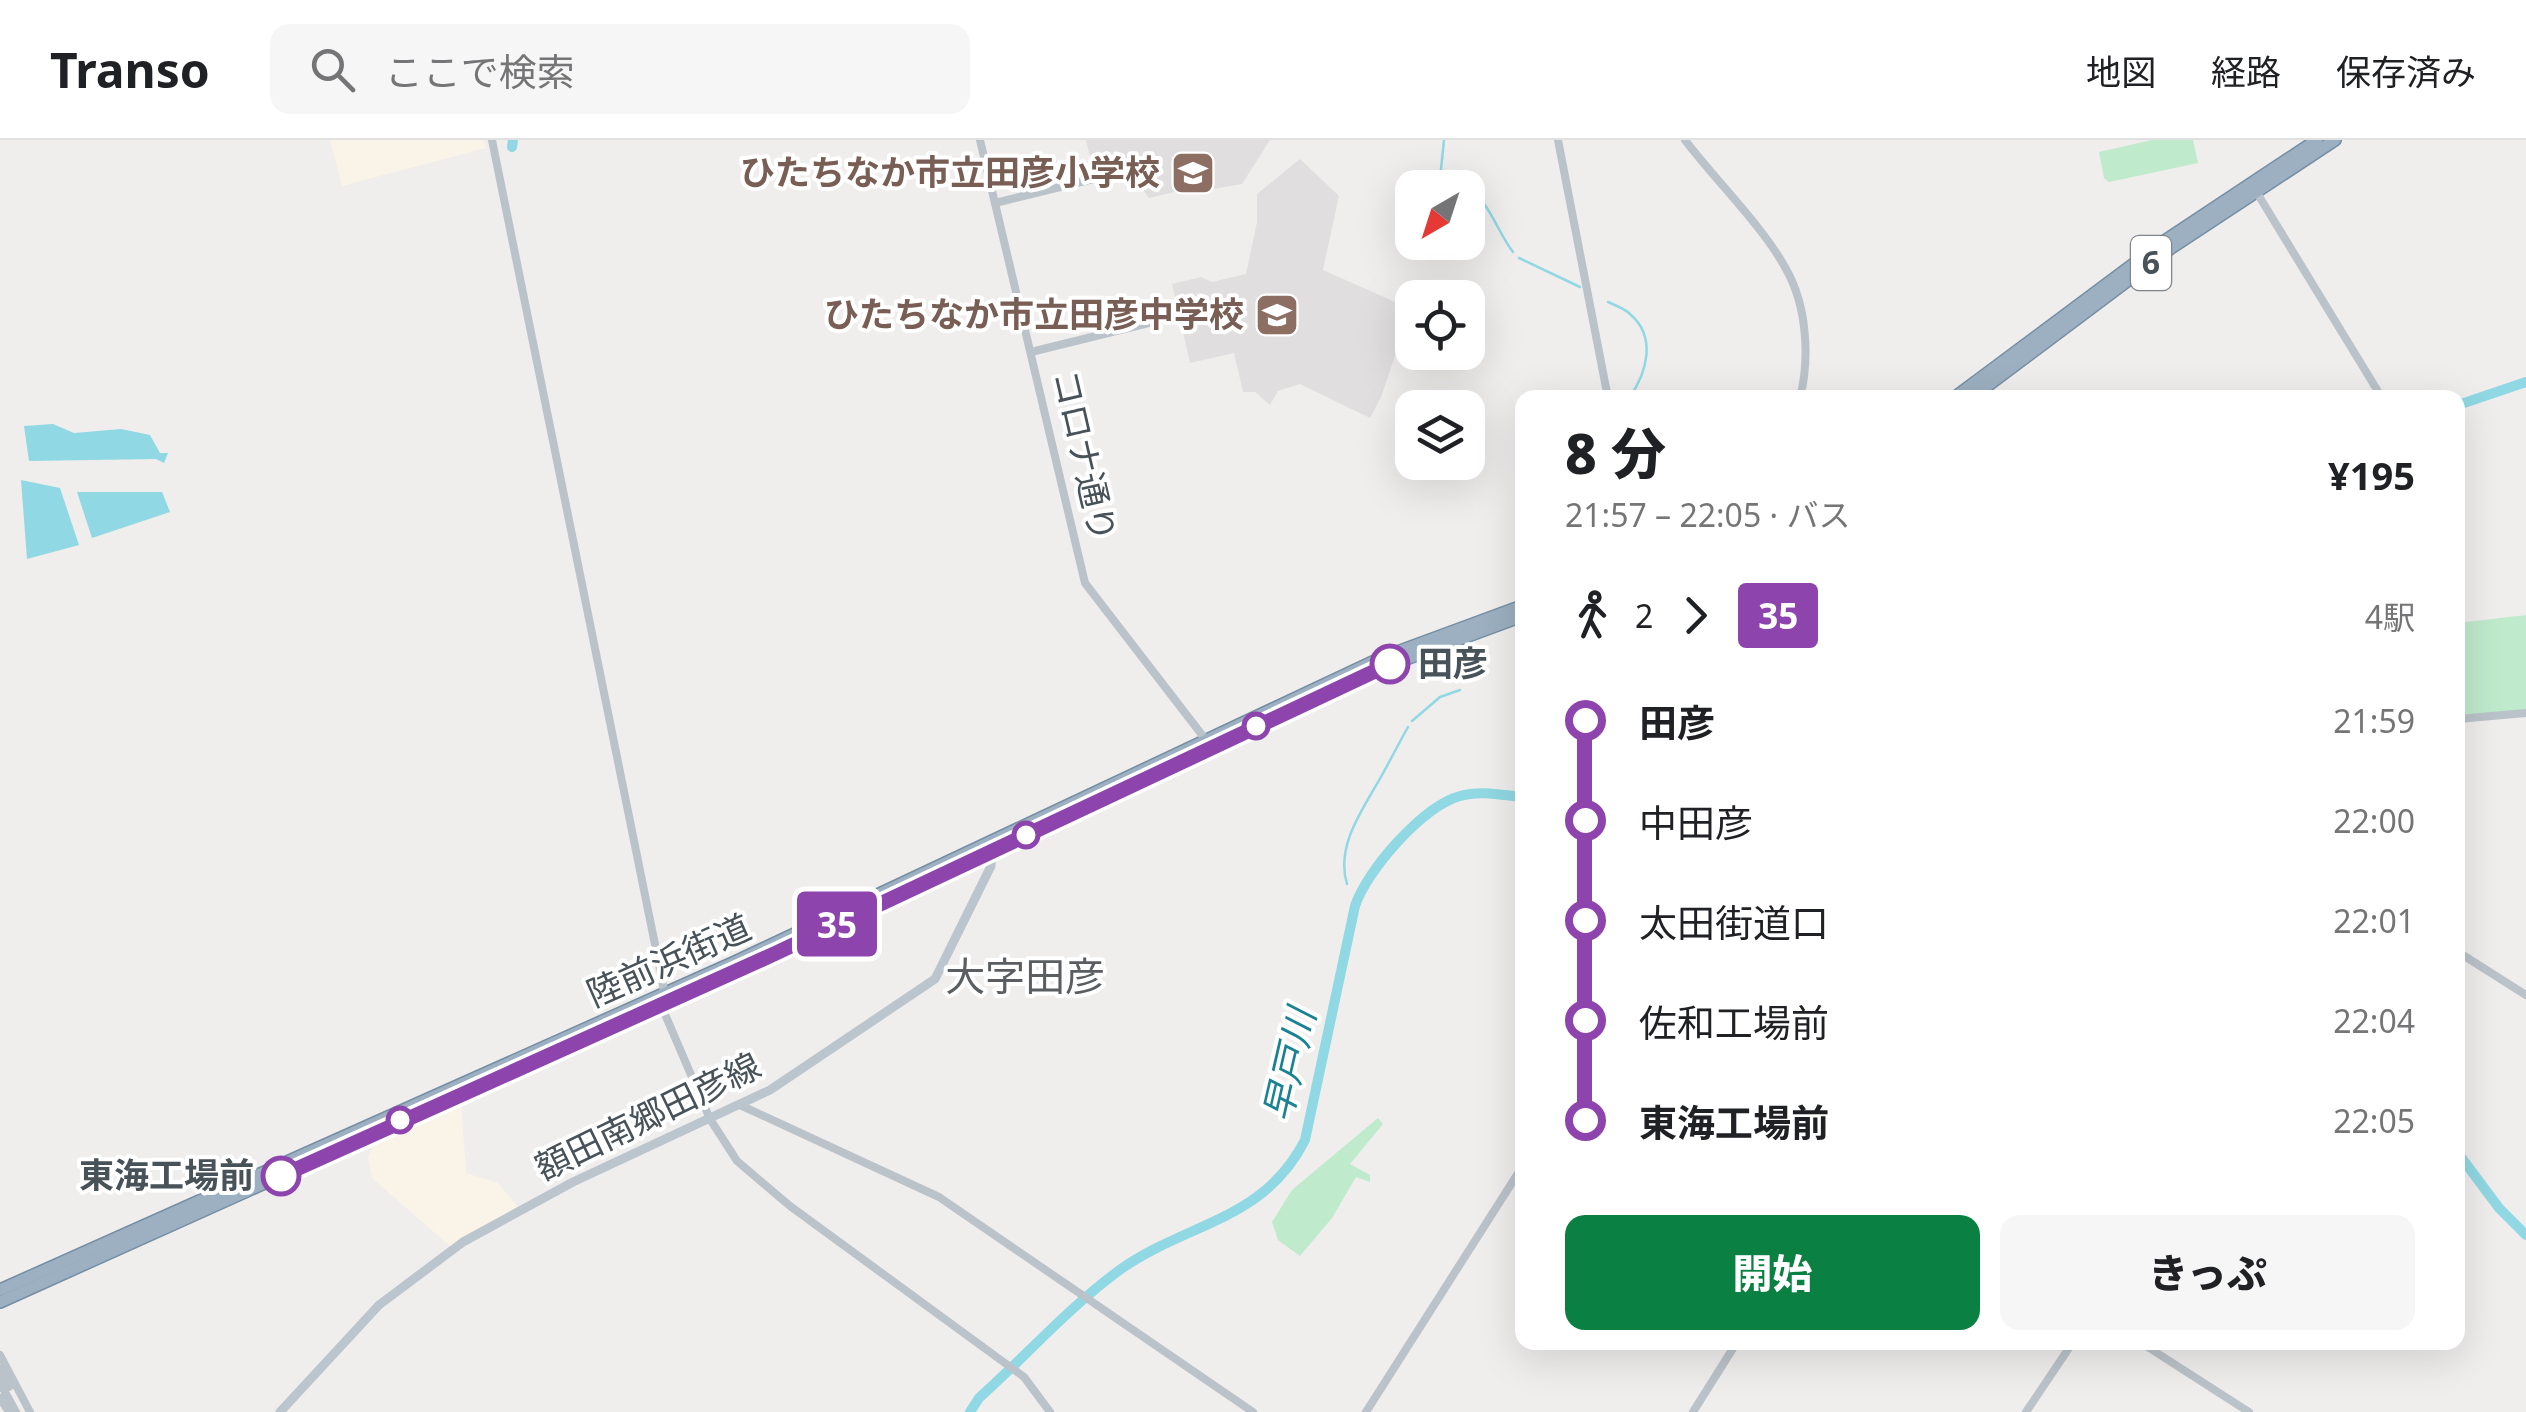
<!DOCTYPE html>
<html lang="ja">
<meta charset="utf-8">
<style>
:root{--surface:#fff;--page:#f6f6f6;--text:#202124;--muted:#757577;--line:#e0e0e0;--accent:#0b8043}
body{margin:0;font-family:"Noto Sans","Noto Sans JP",sans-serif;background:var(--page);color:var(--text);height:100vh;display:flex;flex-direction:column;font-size:38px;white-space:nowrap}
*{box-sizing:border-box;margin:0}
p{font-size:32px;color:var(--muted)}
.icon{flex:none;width:55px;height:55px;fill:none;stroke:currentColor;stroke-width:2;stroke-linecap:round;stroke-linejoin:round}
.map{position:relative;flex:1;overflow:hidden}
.side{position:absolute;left:1515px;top:250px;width:950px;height:960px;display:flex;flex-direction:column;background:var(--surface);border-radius:20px;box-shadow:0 10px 40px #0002}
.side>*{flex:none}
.badge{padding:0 20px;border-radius:8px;font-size:35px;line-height:65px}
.needle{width:65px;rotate:219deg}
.fabs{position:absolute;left:1395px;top:30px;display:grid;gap:20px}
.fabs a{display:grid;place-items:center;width:90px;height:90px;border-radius:20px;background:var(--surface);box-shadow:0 10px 40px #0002;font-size:50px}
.map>.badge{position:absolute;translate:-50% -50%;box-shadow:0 0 0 5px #fff}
.legs{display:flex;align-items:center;gap:15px;height:110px;padding:0 50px;font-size:32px}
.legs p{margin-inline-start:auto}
.headline{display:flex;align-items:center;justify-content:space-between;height:170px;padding:0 50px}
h1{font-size:55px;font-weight:800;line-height:75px}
.button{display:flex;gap:20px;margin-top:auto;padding:20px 50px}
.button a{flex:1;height:115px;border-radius:20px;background:var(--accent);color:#fff;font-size:40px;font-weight:800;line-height:115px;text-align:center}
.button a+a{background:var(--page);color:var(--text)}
ul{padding:0 50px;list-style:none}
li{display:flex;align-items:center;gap:35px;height:100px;font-size:38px}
li i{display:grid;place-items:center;width:15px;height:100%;margin:0 12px;background:currentColor}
li i::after{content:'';width:25px;height:25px;margin:-12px;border:8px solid;border-radius:50%;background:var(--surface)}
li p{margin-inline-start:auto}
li:first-child i{background:linear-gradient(#0000 50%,currentColor 0)}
li:last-child i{background:linear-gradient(currentColor 50%,#0000 0)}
header{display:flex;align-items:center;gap:60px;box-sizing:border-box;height:140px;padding:0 50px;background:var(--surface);border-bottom:2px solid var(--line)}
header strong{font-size:48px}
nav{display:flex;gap:55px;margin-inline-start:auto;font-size:35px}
.search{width:700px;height:90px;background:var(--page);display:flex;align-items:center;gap:25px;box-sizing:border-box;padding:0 35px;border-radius:20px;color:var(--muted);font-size:38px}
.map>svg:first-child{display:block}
.commercial{fill:#faf3e7}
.education{fill:#e1dedf}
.green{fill:#bfeacc}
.water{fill:#90d8e3}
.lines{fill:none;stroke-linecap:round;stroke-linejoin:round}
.stream{stroke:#90d8e3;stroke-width:2.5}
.river{stroke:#90d8e3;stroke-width:10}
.trunk-casing{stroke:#748ea4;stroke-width:14}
.tertiary{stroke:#bac3c9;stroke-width:8}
.secondary{stroke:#bac5ce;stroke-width:9}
.trunk{stroke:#9cb0c1;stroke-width:11}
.line-1-casing{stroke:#fff;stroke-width:22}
.line-1{stroke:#8e44ad;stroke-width:15}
.stop-1-dot{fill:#fff;stroke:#8e44ad;stroke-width:5}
.labels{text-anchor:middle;stroke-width:8;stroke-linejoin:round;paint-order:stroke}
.shield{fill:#fff;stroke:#7e868b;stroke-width:2.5}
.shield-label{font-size:32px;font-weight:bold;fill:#475259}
.education-label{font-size:35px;font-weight:bold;fill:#785e54;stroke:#fff;text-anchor:end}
.street-label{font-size:35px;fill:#475259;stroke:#fff}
.stop-label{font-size:35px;font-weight:bold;fill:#475259;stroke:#fff;text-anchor:start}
.water-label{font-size:38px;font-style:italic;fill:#198293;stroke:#fff}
.quarter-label{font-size:40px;fill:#5a5e61;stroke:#fff}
</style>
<header>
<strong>Transo</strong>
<div class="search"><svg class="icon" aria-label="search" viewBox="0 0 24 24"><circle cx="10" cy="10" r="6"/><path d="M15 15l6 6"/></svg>ここで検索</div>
<nav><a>地図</a><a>経路</a><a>保存済み</a></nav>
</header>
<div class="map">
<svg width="2526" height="1272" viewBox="0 0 2526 1272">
<rect width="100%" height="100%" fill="#f0eded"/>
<g class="commercial">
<polygon points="330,0 484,0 486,8 342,46"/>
<polygon points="461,962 466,1033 498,1043 518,1067 451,1107 372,1038 368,1017 374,1003"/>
</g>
<g class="education">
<polygon points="1086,0 1270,0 1242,44 1196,52 1187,49 1149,58 1138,44 1136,29 1095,37"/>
<polygon points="1300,19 1339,56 1323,130 1411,169 1381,257 1370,278 1300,244 1278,251 1270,265 1255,252 1243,252 1234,213 1190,223 1172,144 1201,137 1212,142 1246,134 1257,82 1257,54"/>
</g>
<g class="green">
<polygon points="2152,0 2193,0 2198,23 2109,42 2104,38 2099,12"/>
<polygon points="2526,475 2526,570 2458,576 2458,483"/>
<polygon points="1378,978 1383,984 1350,1024 1370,1035 1370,1042 1356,1037 1332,1078 1300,1116 1278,1100 1272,1082 1292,1050"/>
</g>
<g class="water">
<polygon points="53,284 74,293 121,289 150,295 160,313 168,313 164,323 156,319 29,321 24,286"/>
<polygon points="21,340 60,348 79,405 27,419"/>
<polygon points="77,352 162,352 170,372 92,398"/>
</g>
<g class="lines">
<g class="stream">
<polyline points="1444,0 1440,39 1461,48"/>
<path d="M1468 49C1488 59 1498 93 1513 112"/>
<polyline points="1519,118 1580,147"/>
<path d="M1608 162C1615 165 1625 169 1630 174 1657 197 1647 233 1629 258"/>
<polyline points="1412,581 1440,557 1460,550"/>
<path d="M1347 744C1335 705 1364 668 1382 635 1391 619 1399 603 1408 587"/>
</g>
<g class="river">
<polyline points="512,7 513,0"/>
<polyline points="2458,265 2526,242"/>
<polyline points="2458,1013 2499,1068 2526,1095"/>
<path d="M970 1272 979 1258C1026 1216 1070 1166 1121 1129 1188 1082 1264 1081 1305 1000L1355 766C1367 730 1423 666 1460 656 1480 650 1502 655 1522 657"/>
</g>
<defs>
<g id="trunk">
<polyline points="1954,258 2166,100 2317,0"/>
<polyline points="1971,258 2171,108 2335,0"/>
<polyline points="0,1150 735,822 1381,518 1522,466"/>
<polyline points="0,1162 774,814 1371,532 1522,476"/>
</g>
</defs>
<use href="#trunk" class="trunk-casing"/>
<g class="tertiary">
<polyline points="492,0 662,839 664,852 661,865 710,979 737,1021 790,1066 1024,1237 1050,1272"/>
<polyline points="980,0 1085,443 1209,604"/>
<polyline points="1558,0 1608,258"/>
<path d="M1685 0C1716 41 1762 85 1786 129 1807 166 1810 218 1800 258"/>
<polyline points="2254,48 2382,258"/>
<polyline points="995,63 1093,39"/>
<polyline points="1031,212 1177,176"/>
<polyline points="2458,579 2526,573"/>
<polyline points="2458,812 2526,855"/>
<polyline points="740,965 939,1057 1253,1272"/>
<polyline points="2140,1202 2249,1272"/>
<polyline points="0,1215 30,1272"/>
<polyline points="0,1229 9,1247"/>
<polyline points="0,1243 16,1272"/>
<polyline points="0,1258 9,1272"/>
<polyline points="1366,1272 1522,1027"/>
<polyline points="1693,1272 1737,1202"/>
<polyline points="2026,1272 2073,1202"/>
</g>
<polyline class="secondary" points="280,1272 379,1165 463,1102 573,1042 770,950 935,839 991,726 992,708"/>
<use href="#trunk" class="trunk"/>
</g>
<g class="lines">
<defs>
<polyline id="line-1" points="281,1036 774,814 1390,524"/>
</defs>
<use href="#line-1" class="line-1-casing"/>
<use href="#line-1" class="line-1"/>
</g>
<defs>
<symbol id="school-square" viewBox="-11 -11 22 22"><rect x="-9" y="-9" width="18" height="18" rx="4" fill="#8d6e63" stroke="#fff"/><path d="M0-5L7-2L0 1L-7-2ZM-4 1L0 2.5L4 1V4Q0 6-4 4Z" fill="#fff"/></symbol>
</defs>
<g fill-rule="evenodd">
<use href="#school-square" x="1168" y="8" width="50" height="50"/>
<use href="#school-square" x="1252" y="150" width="50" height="50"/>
</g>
<g class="stop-1-dot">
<circle cx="1390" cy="524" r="18"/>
<circle cx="1256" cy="586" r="12"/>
<circle cx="1026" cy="695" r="12"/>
<circle cx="400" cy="980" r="12"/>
<circle cx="281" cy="1036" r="18"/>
</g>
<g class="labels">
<rect class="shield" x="2131" y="96" width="40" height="54" rx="8"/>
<g class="shield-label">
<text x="2151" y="134">6</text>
</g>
<g class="education-label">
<text x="1160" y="45">ひたちなか市立田彦小学校</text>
<text x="1244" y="187">ひたちなか市立田彦中学校</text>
</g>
<g class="street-label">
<text transform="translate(1084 316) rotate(77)" y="12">コロナ通り</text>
<text transform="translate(669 821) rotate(-24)" y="12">陸前浜街道</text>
<text transform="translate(648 977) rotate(-26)" y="12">額田南郷田彦線</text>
</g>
<g class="stop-label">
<text x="1418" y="536">田彦</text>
<text x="254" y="1048" text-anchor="end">東海工場前</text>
</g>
<g class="water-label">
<text transform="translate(1290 925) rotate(-77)" y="13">早戸川</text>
</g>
<g class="quarter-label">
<text x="1025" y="851">大字田彦</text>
</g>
</g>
</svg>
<div class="fabs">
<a><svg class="needle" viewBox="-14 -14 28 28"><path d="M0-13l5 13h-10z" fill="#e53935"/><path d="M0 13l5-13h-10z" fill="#757577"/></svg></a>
<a><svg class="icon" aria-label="locate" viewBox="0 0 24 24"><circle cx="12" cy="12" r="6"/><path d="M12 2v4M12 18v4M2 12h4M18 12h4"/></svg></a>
<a><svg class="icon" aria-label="layers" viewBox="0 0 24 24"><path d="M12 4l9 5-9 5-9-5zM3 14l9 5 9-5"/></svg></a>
</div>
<b class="badge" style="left:837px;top:784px;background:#8e44ad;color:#fff">35</b>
<section class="side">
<div class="headline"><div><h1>8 分</h1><p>21:57 – 22:05 · バス</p></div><b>¥195</b></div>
<div class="legs"><svg class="icon" aria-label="walk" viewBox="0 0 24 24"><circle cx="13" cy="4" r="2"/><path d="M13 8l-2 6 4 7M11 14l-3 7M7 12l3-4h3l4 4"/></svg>2<svg class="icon" aria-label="forward" viewBox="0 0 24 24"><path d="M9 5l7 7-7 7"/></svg><b class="badge" style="background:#8e44ad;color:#fff">35</b><p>4駅</p></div>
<ul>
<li><i style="color:#8e44ad"></i><b>田彦</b><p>21:59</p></li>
<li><i style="color:#8e44ad"></i><span>中田彦</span><p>22:00</p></li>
<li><i style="color:#8e44ad"></i><span>太田街道口</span><p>22:01</p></li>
<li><i style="color:#8e44ad"></i><span>佐和工場前</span><p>22:04</p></li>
<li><i style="color:#8e44ad"></i><b>東海工場前</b><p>22:05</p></li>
</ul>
<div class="button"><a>開始</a><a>きっぷ</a></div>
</section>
</div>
